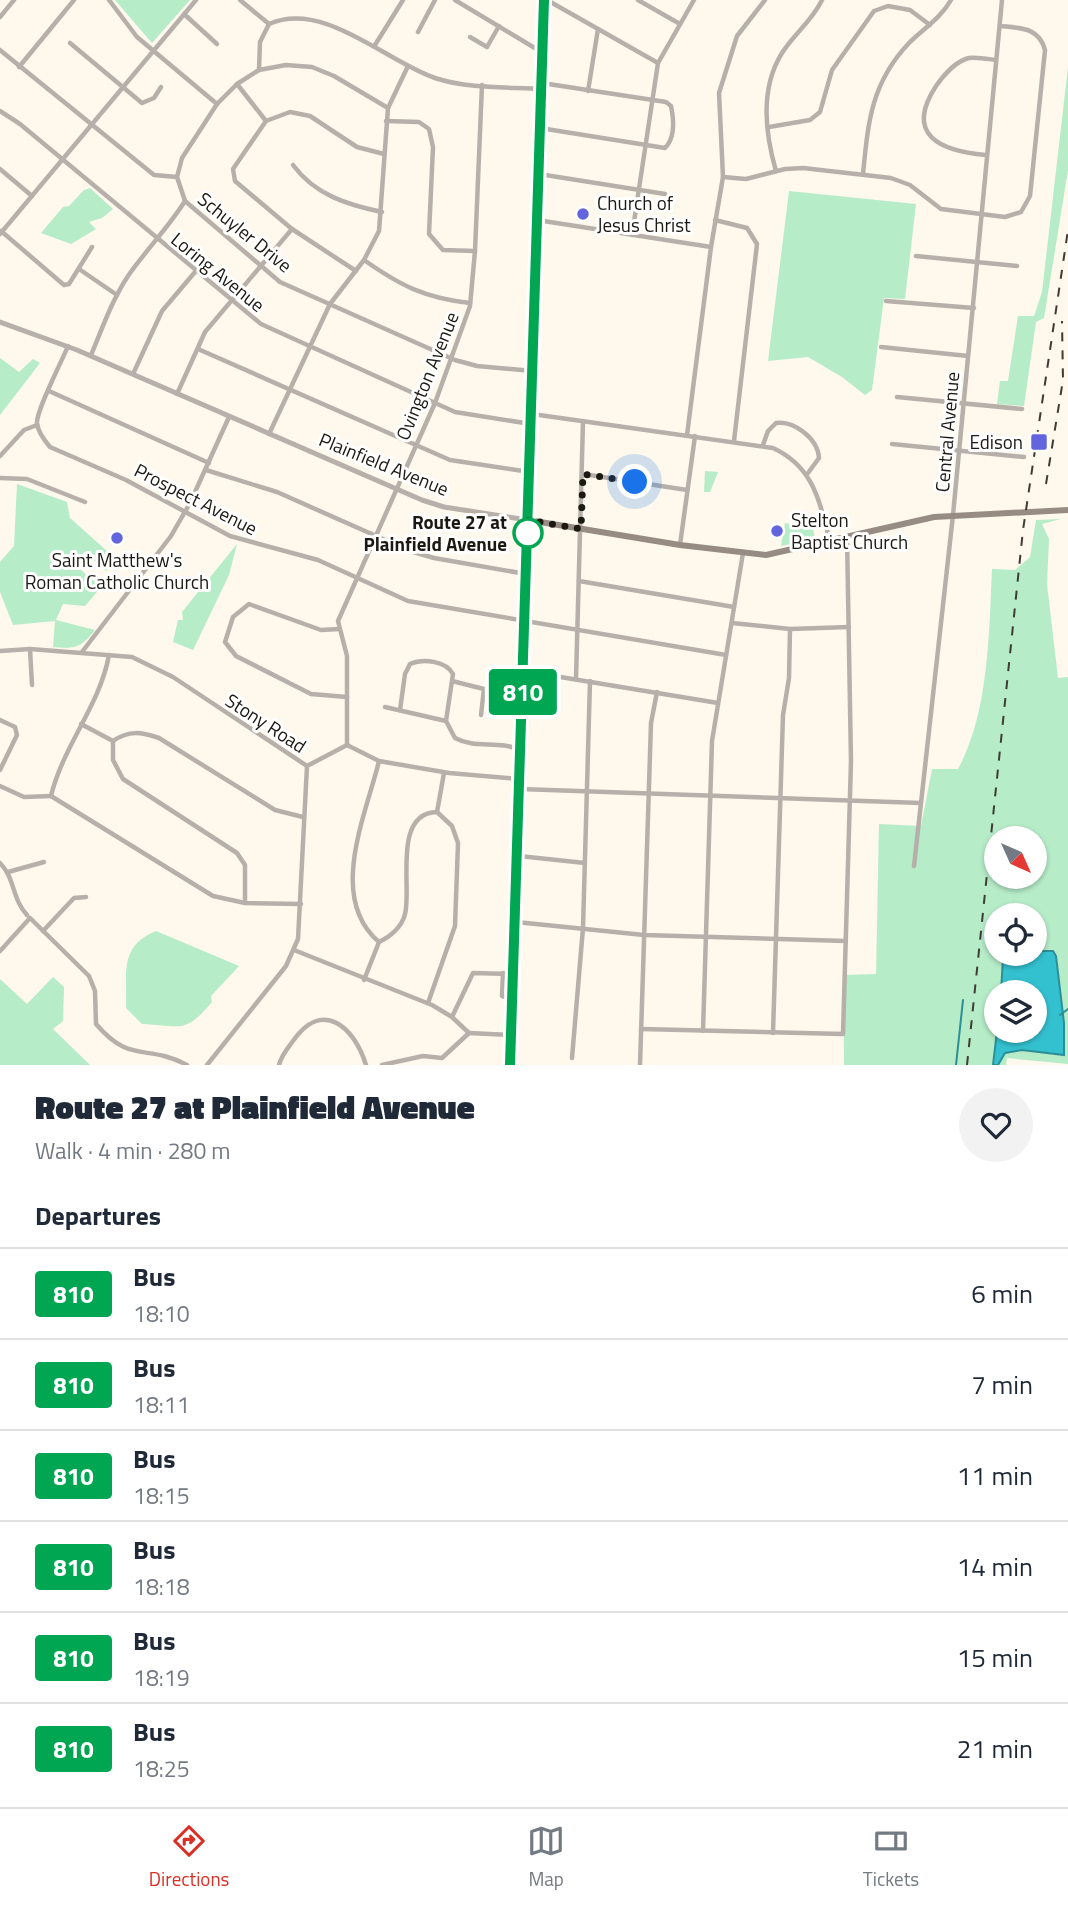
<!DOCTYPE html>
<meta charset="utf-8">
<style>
:root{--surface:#fff;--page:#f2f2f3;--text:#1f2937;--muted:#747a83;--line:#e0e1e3;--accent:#d93025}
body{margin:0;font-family:"Titillium Web",sans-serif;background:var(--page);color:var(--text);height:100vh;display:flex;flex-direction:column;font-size:26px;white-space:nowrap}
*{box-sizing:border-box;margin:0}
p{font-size:23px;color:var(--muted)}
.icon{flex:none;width:38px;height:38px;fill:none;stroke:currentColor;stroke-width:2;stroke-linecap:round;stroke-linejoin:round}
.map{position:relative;height:1065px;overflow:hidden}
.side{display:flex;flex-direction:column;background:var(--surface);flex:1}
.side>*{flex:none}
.badge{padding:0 14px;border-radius:5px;font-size:24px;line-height:46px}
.needle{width:46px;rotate:135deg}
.tools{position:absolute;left:984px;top:826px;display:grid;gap:14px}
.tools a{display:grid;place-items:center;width:63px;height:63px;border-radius:50%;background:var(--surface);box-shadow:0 2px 5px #0004;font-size:35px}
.you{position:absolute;width:35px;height:35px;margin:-18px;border:5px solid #fff;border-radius:50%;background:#1a73e8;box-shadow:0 0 0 10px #1a73e833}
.map>.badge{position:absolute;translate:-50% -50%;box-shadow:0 0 0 4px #fff}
h2{padding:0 35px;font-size:26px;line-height:63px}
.round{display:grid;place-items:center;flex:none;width:74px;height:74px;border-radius:37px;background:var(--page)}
.overview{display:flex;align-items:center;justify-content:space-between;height:119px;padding:0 35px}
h1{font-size:33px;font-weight:800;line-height:52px}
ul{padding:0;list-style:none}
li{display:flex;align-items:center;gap:21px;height:91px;padding:0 35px;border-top:2px solid var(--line)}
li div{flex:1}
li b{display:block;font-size:26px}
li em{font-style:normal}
li .badge{min-width:77px;font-weight:700;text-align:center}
.dock{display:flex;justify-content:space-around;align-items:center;height:98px;border-top:2px solid var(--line);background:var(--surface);font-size:19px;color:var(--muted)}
.dock a{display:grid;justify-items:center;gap:4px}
.dock .selected{color:var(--accent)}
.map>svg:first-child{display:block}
.green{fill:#b6ecc8;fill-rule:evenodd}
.water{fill:#33c1d0;stroke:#2c8f97;stroke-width:2}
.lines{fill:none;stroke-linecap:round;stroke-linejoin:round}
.stream{stroke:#2c8f97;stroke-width:2}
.minor{stroke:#b7b0aa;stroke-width:4.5}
.tertiary{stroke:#b7b0aa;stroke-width:5}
.secondary{stroke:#978c84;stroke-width:6}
.rail{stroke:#3f3c35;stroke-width:2;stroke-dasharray:9 9;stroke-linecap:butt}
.line-casing{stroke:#fff;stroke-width:16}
.line{stroke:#00a651;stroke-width:10}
.walk{stroke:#1c1913;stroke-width:7;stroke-dasharray:0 12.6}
.poi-dot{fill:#6365de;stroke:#fff;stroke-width:2.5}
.stop-dot{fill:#fff;stroke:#00a651;stroke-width:3.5}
.labels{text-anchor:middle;stroke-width:6;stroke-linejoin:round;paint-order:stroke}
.poi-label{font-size:19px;fill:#1c1913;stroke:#fff;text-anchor:start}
.street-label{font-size:19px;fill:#1c1913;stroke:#fff}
.stop-label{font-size:19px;font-weight:bold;fill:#1c1913;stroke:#fff;text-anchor:end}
</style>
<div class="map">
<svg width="1068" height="1065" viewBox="0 0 1068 1065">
<rect width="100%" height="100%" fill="#fef8ed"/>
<g class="green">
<polygon points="115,0 190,0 152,43"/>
<polygon points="1068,67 1068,170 1044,318 1036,322 1024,406 997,404 1000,381 1008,381 1018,316 1034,316 1042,292"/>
<polygon points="90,188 113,209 102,218 89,222 96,229 71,244 41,233 63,207 69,206 84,190"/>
<polygon points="789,191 916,204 905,299 884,298 872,390 865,395 842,377 808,357 768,361"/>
<polygon points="0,358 19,372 33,359 40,363 0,415"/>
<polygon points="705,471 718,472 710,492 704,492"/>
<path d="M17 484 67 502 70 518 116 559 106 571 84 552 74 564 101 587 85 606 63 604 56 620 95 630C81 648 75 649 53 647L55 621 13 625 0 592V562L14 546Z"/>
<path d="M1061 519 1042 524 1049 539 1047 584 1058 678 1068 677V1064L1007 1058 1006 1065H998L1005 1053 1022 1050 1063 1056 1064 1023 1056 956 1034 951V915H996V954H1005L1001 992H996L997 1031 993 1065H844L843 975 876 974 879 824 921 826 932 769H958C989 713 989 632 992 569L1015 570 1030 557 1036 520ZM996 838H1034V877H996Z"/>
<polygon points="785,523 813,529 815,539 781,546"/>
<polygon points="237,544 229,575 193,650 173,642 178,620 183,620 182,612"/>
<path d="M156 931 239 966 211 996 212 1002C185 1034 182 1026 142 1024L126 1008C127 973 119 946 156 931Z"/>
<polygon points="53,977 64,987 63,1021 53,1029 90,1065 0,1065 0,979 27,1004"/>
</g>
<polygon class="water" points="1034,951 1053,951 1056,956 1064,1023 1064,1055 1022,1050 1005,1053 998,1065 993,1065 997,1031 1034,1031 1034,992 1001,992 1003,958 1005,954"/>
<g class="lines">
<g class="stream">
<polyline points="1060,1015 1068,1009"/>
<polyline points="956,1065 963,1000"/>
</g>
<g class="minor">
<polyline points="109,0 137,37 217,104"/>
<polyline points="240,0 269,24"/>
<polyline points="455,0 543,53"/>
<polyline points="547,0 658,63"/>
<polyline points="638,0 680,24"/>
<polyline points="184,14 217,44"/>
<polyline points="0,17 14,0"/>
<polyline points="418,32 435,0"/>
<polyline points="470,37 487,47 499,26"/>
<polyline points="70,43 142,103 154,98 161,87"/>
<polyline points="375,45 403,0"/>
<polyline points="0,50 154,175 177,177"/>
<polyline points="19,67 74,0"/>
<path d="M259 70 260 42 269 24C324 0 385 61 435 78 468 89 507 87 541 89"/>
<polyline points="237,84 266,121"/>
<polyline points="588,91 598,29"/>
<polyline points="388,108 334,76 312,67 286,65 259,70 237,84 217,104 182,158 177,177 185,201 280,282 455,360 477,366 533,371"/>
<polyline points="0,111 20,124 261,324 455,412 531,424"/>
<polyline points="386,121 419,122 429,129 433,147 429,234 443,250 475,251"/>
<polyline points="769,127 810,120 820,112 832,70 874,11 888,6 910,10 930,25"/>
<path d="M540 128 665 148C675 138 674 120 671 106L666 102 542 83"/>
<path d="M986 155C940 151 904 135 936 86 943 76 956 61 969 58 977 57 988 59 996 60"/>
<path d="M293 165C315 195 348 205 382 212"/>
<polyline points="0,169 32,196"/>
<path d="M776 171C765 133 760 88 782 53 794 34 812 21 822 0"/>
<polyline points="539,174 665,194"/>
<path d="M863 174C868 123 871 83 909 43 923 29 941 18 951 0"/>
<path d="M723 177 746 179 785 169 803 168 891 178 910 185 941 209 1005 217 1021 212 1030 196 1045 50C1039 27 1020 28 1000 26"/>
<polyline points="537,220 711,247"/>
<polyline points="715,220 747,228 757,244 734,441"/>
<polyline points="1,231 64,285 69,284 92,247"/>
<polyline points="0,234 196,0"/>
<polyline points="632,235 658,63 694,0"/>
<polyline points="916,256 1017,266"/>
<path d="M364 260C401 286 425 298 470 303"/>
<polyline points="79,269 117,295"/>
<polyline points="356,271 292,229 235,181 233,169 266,121 290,112 310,116 357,147 384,154"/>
<polyline points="886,301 974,308"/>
<path d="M68 346C62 361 36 411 37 423 38 432 44 440 50 447L126 480 230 536 318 560 408 601 726 655"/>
<polyline points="881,347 968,356"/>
<polyline points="198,349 450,460 530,472"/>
<path d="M91 355C102 329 112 300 128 276 146 250 168 228 185 201"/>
<polyline points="133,374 162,311 195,272"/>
<polyline points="49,391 209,463"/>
<polyline points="177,394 205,332 292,229"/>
<polyline points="897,397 1022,409"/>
<path d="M532 414 773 448C814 467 819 501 830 541"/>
<polyline points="269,434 330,304 364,260 379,231 388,108 408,66"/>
<polyline points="687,435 711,247 723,177 719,93 737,36 765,0"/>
<polyline points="892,444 1024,457"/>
<path d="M763 445 768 431 776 423C794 420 818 439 819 458L808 473"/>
<polyline points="0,456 24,430 37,425"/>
<polyline points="206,470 277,492 410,551 434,558 526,574"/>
<polyline points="583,474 687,490"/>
<polyline points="0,478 27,479 85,502"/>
<polyline points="680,545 695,436"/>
<polyline points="579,581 734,607"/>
<polyline points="732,623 790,629 849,627"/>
<polyline points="339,629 321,630 249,604 233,617 225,642 236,656 311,694 347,697"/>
<polyline points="30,649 32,685"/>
<polyline points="0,651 30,649 132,657 173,677 307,766"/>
<polyline points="82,652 171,536 190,503 229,417"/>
<polyline points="524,671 718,703"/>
<polyline points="576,679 583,421"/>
<polyline points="452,681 484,689 481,715"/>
<polyline points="385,707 446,721"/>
<path d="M400 710 405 674 410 664C423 658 446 661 453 674L446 721 455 738C475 749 499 740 520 750"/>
<polyline points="0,720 15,727 17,735 0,770"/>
<polyline points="81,724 113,741"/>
<polyline points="113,741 113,760 123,779 237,853 245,865 245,903"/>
<path d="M113 741C129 730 141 732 159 738L275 810 303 817"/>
<polyline points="347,745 347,656 338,621 435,403 470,306 475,251 482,85"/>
<path d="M379 761C366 815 327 898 379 942"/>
<polyline points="307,766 347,745 379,761 449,773 519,779"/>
<polyline points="0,786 24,797 51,796"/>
<polyline points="520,789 921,803"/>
<polyline points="51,796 213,896 245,903 301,904"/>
<path d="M51 796C63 746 100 705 109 655"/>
<polyline points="437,812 444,773"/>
<polyline points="519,856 585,863"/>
<path d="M0 863C15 878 12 899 27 915"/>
<polyline points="914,866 953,515 1002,0"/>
<polyline points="8,872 44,862"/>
<polyline points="516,922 644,935 846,941"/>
<polyline points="43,931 74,898 86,897"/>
<polyline points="294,950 432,1005 452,1017 469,1033"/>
<path d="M0 951 30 918 89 976 95 991 96 1024C131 1065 146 1043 187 1065"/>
<polyline points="503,973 502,996 512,999"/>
<path d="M364 980 379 942C390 937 402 927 405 914 412 888 392 813 437 812"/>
<polyline points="428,1003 455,926 458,843 452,826 437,812"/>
<polyline points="452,1017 473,973 512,974"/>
<polyline points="641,1029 843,1034 851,761 847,537"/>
<polyline points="703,1031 712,741 743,553"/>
<polyline points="773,1033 783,715 789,678 790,629"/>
<polyline points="572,1058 583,928 590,681"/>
<polyline points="207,1065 286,966 298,939 307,766"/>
<path d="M279 1065C281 1056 287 1049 293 1041 322 999 354 1026 366 1065"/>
<polyline points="382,1065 423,1056 442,1058 469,1033 511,1035"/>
<polyline points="640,1065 651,723 657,692"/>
</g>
<polyline class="tertiary" points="0,322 77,350 422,500 444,507 528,520"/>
<g class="secondary">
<polyline points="528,520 680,545 766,555 934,517 1068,510"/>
<polyline points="510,1065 544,0"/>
</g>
<g class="rail">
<polyline points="1046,484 1063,380 1062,321"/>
<polyline points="967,1065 1023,530 1068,230"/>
</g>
</g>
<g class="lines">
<defs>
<polyline id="line" points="510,1065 544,0"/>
</defs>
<use href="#line" class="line-casing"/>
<use href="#line" class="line"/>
<polyline class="walk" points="528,533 528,520 581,529 583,474 635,482"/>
</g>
<g class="poi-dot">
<circle cx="583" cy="214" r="7"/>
<rect x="1030" y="433" width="18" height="18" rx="3.5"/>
<circle cx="777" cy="531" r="7"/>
<circle cx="117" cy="538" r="7"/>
</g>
<circle class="stop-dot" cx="528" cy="533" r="14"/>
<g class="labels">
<g class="poi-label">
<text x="597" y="210">Church of<tspan x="597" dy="22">Jesus Christ</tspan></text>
<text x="1023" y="449" text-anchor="end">Edison</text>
<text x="791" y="527">Stelton<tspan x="791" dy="22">Baptist Church</tspan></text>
<text x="117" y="567" text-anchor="middle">Saint Matthew's<tspan x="117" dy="22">Roman Catholic Church</tspan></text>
</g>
<g class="street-label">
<text transform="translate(245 232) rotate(39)" y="7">Schuyler Drive</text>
<text transform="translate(218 272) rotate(39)" y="7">Loring Avenue</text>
<text transform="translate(427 376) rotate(-68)" y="7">Ovington Avenue</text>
<text transform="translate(947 432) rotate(-85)" y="7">Central Avenue</text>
<text transform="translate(384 464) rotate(22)" y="7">Plainfield Avenue</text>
<text transform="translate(196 499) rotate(27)" y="7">Prospect Avenue</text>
<text transform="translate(266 723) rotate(33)" y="7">Stony Road</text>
</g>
<g class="stop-label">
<text x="507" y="529">Route 27 at<tspan x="507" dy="22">Plainfield Avenue</tspan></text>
</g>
</g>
</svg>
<div class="tools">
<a><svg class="needle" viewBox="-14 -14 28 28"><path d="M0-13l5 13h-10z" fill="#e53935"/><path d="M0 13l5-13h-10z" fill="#747a83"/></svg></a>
<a><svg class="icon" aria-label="locate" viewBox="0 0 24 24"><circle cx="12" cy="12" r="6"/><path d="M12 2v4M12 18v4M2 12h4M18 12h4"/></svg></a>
<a><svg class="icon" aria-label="layers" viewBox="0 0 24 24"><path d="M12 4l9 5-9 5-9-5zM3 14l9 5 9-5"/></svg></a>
</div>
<div class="you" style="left:635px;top:482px"></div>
<b class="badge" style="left:523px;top:692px;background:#00a651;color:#fff">810</b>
</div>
<section class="side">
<div class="overview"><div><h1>Route 27 at Plainfield Avenue</h1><p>Walk · 4 min · 280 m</p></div><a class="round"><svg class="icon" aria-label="heart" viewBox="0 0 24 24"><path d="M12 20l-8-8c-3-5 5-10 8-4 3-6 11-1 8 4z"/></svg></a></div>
<h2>Departures</h2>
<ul>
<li><span class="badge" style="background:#00a651;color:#fff">810</span><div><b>Bus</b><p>18:10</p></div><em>6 min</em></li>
<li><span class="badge" style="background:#00a651;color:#fff">810</span><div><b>Bus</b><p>18:11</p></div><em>7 min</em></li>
<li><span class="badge" style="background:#00a651;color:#fff">810</span><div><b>Bus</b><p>18:15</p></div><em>11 min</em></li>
<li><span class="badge" style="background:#00a651;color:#fff">810</span><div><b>Bus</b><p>18:18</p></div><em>14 min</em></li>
<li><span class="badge" style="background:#00a651;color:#fff">810</span><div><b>Bus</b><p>18:19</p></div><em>15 min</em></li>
<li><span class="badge" style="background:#00a651;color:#fff">810</span><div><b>Bus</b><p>18:25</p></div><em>21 min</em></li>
</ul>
</section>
<nav class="dock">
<a class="selected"><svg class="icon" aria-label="directions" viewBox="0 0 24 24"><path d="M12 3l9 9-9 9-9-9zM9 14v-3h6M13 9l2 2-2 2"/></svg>Directions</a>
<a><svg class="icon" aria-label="map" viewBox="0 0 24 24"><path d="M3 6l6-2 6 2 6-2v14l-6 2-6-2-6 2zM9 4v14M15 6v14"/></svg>Map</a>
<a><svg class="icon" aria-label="tickets" viewBox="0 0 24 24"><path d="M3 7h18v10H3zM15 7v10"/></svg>Tickets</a>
</nav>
